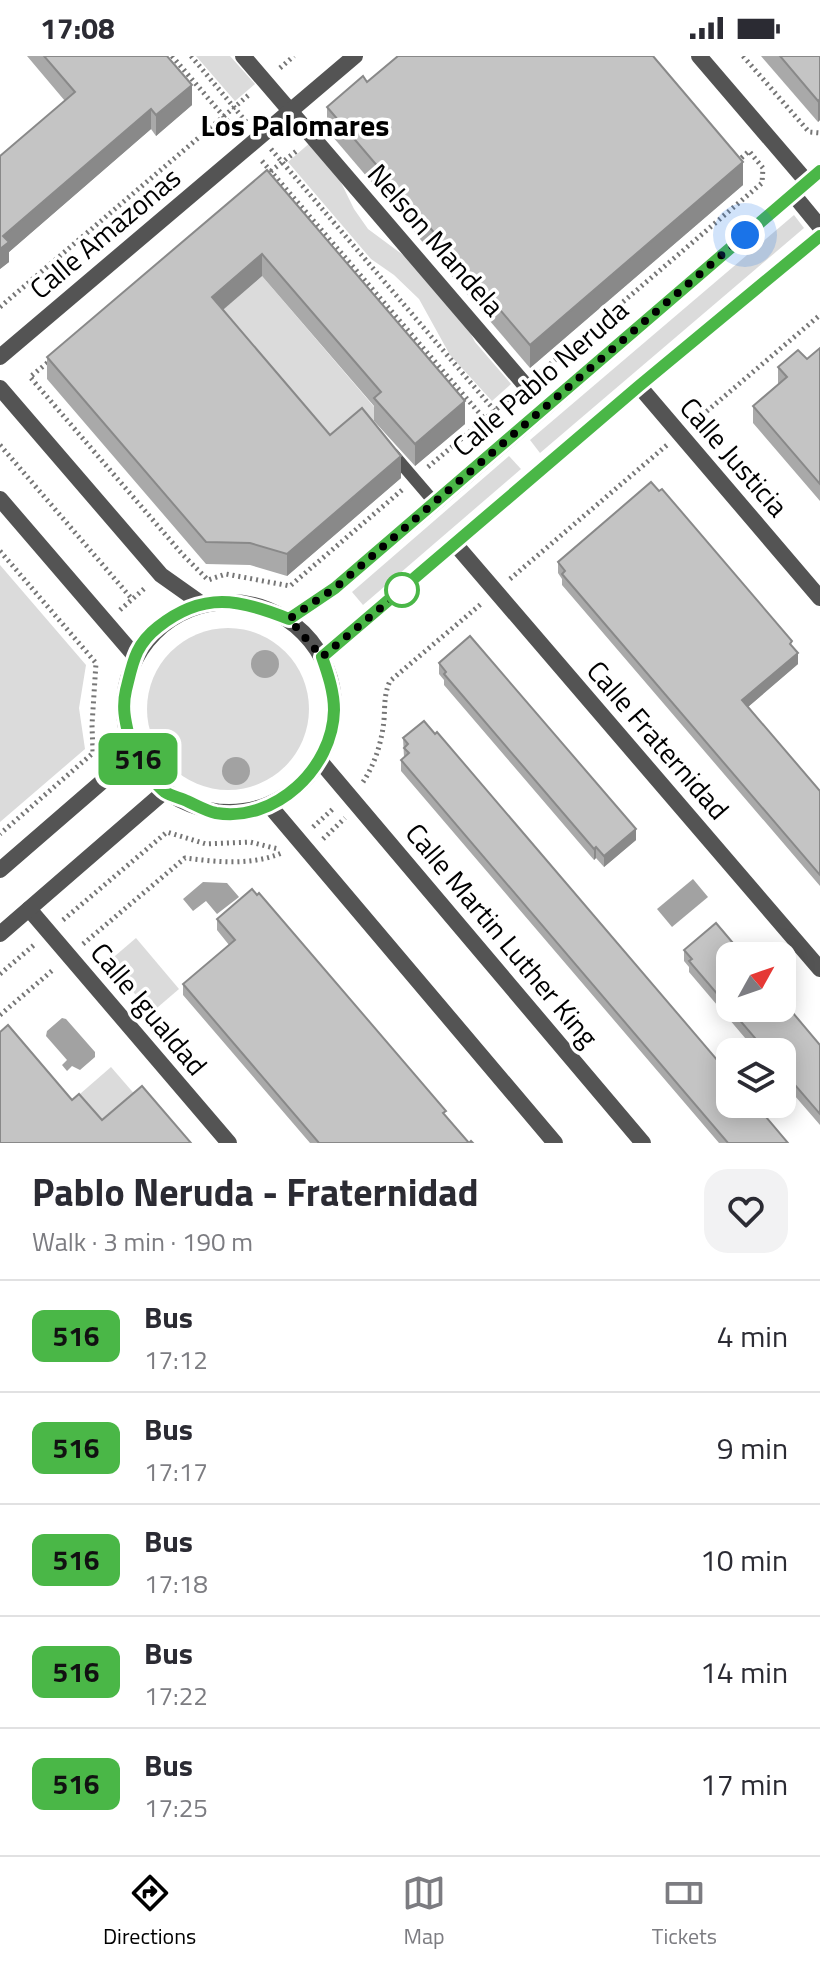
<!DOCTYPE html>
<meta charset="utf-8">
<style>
:root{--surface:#fff;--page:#f2f2f3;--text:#2b2b33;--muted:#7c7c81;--line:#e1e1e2;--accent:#000}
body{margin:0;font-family:"Titillium Web",sans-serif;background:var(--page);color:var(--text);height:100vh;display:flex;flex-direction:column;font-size:30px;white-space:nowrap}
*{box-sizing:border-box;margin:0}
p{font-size:26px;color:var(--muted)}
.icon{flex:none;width:44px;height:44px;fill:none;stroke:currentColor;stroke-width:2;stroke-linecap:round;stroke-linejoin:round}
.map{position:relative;height:1087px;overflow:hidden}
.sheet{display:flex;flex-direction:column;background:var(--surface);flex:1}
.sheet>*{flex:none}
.badge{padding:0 16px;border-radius:12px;font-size:28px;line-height:52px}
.needle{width:52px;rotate:50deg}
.buttons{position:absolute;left:716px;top:886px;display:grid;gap:16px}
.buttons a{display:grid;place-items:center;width:80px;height:80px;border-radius:16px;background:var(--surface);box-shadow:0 4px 20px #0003;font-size:40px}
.you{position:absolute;width:40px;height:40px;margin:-20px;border:6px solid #fff;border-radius:50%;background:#1a73e8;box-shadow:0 0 0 12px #1a73e833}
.map>.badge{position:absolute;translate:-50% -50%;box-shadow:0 0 0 4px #fff}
.round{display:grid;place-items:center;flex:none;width:84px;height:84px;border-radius:24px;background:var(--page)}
.headline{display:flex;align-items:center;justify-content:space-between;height:136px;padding:0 32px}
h1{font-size:38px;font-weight:700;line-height:60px}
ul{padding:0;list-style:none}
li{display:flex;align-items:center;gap:24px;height:112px;padding:0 32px;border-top:2px solid var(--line)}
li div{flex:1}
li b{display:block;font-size:30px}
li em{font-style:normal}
li .badge{min-width:88px;font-weight:700;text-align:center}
.status{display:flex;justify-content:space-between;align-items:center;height:56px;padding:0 40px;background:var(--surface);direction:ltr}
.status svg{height:22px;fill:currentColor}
.menu{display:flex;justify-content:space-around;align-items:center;height:112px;border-top:2px solid var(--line);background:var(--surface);font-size:22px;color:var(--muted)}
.menu a{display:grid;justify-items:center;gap:4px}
.menu .current{color:var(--accent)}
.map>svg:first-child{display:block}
.green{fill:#dbdbdb}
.water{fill:#a2a2a2}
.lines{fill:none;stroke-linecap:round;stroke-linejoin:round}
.path{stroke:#767676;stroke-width:5;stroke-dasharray:2 4;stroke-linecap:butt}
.lane{stroke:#545454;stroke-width:12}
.street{stroke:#545454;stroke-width:16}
.wall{fill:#a9a9a9}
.shaded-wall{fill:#898989}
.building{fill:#c4c4c4;stroke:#898989;stroke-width:2}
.line-casing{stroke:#fff;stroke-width:18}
.line{stroke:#4ab747;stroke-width:12}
.walk{stroke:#000;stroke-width:8;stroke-dasharray:0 14.4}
.stop-dot{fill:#fff;stroke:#4ab747;stroke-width:4}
.labels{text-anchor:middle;stroke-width:7;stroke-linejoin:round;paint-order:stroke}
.street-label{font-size:28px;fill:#000;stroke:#fff}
.neighbourhood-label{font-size:30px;font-weight:bold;fill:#000;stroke:#fff}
</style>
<div class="status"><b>17:08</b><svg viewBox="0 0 49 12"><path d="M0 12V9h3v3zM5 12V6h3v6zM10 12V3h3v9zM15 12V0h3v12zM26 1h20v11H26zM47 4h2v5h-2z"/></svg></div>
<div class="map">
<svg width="820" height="1087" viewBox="0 0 820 1087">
<rect width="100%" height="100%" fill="#fff"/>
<g class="green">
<polygon points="196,0 230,0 255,28 235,45"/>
<polygon points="312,85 331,106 354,153 368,173 426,216 460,257 475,286 511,328 492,345 450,299 419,243 394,219 371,203 288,106"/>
<polygon points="794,159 804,172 540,397 530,384"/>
<polygon points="262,220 381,359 330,402 212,263"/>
<polygon points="509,400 521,413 363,549 352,536"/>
<polygon points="0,509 86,609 79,652 85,693 0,766"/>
<circle cx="228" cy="653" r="81"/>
<polygon points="136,882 179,933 151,957 108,906"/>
<polygon points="111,1011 137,1041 98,1075 65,1051"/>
</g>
<g class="water">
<circle cx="265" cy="608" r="14"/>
<circle cx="236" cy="715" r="14"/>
<polygon points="693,823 708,841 672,871 657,853"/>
<polygon points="203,826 227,827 239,841 217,858 206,845 193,855 183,843"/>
<polygon points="62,962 66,963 95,996 95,1001 80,1014 72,1010 67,1015 62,1009 67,1004 46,980 47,975"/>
</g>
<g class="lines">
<g class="path">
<polyline points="172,0 237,76"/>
<polyline points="191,0 248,68"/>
<polyline points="743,0 809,76 820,77"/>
<polyline points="280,12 294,0"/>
<polyline points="271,93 494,354"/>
<polyline points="262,105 493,373"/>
<polyline points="266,119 299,93"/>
<polyline points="0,251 251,37"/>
<polyline points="52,303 30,321 183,499 208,524 226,518 290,530 402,434"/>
<polyline points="541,316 762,127 763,112 749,95 739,104 736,101"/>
<polyline points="693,367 820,259"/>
<polyline points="0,389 132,543"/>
<polyline points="428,411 512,340"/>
<polyline points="0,495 96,607 92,669 93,697 0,778"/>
<polyline points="510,523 667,389"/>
<polyline points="120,554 146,531"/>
<path d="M363 726C375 708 382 685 384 664 385 649 384 638 390 625L481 548"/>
<polyline points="313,771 335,751"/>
<polyline points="323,783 345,762"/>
<polyline points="63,864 167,776 206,788 250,786 278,793"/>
<path d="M83 888 185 802C218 806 253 810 284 796"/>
<polyline points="0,918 34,889"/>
<polyline points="0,959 54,913"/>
</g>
<polyline class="lane" points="393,398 435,447"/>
<g class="street">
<polyline points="243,0 526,330"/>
<polyline points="699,0 807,126"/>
<polyline points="793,138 820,171"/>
<polyline points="0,301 355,0"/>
<polyline points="639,330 820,542"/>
<polyline points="0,332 161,519 202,548"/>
<polyline points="0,443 135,600"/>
<polyline points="456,489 820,913"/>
<circle cx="229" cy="651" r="105"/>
<polyline points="289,563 335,532 435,447 820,115"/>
<polyline points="322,601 639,330 820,180"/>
<polyline points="320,705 643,1087"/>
<polyline points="269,749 555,1087"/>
<polyline points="0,814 134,698"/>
<polyline points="29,853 229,1087"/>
<polyline points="0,878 164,736"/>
</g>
</g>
<g class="wall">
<polygon points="27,0 167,0 192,49 156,80 151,73 9,196 9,206 0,213 65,45"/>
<polygon points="761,0 820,0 820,64 818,66"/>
<polygon points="367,26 743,129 530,312 327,74 327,51"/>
<polygon points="267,114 465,368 415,410 374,365 374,350 262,220 223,254 330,379 401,422 287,520 250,509 206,508 47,323 47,301"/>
<polygon points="820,292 820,445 753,367 753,350 778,328 778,311 807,303"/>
<polygon points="558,506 792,591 798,608 748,651 820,735 820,830 562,529 562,523 558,517"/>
<polygon points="439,607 636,784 604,811 596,802 594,804 444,629 444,624 439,618"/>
<polygon points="403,682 788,1087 719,1087 401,715 401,704 404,701"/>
<polygon points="217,863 446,1060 469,1087 473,1087 310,1087 183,939 183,928 229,889 217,874"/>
<polygon points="684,894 820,989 820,1069 782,1025 782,996 757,996 689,916 689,911 684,905"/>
</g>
<g class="shaded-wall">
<polygon points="192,29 192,49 156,80 156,59"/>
<polygon points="820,43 820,64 818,66 818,45"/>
<polygon points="151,53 151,73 9,196 9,206 0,213 0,193 3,180"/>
<polygon points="743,106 743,129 530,312 530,289"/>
<polygon points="262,198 262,220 212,263 212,241"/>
<polygon points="465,345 465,368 415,410 415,388"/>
<polygon points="401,400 401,422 287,520 287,498"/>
<polygon points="798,597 798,608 742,656 742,644"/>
<polygon points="636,773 636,784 604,811 604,800"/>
<polygon points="596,791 596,802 594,804 594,793"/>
</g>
<g class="building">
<polygon points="44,0 167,0 192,29 156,59 151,53 3,180 9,186 0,193 0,100 75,36"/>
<polygon points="398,0 653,0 743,106 530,289 327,51 363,20 367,26"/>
<polygon points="780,0 820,0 820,43 818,45"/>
<polygon points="267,114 465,345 415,388 374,342 381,336 262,198 212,241 330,379 362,352 401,400 287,498 250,487 206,486 47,301"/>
<polygon points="820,292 820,428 753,350 787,321 778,311 798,294 807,303"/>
<polygon points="651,426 659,435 662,433 792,585 790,588 798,597 742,644 820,735 820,819 562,518 565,515 558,506"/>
<polygon points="470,580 636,773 604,800 596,791 594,793 444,618 446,616 439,607"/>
<polygon points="424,665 435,678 437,676 730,1019 730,1048 755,1048 788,1087 728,1087 401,704 409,697 404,692 408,688 403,682"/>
<polygon points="252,833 257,839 259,837 446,1055 443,1057 469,1087 471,1085 473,1087 319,1087 183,928 235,884 217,863"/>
<polygon points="716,867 744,900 730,900 730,952 782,952 782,944 820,989 820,1058 782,1014 782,996 767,996 689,905 692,903 684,894"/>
<polygon points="8,969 72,1044 79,1038 102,1064 142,1030 191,1087 0,1087 0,976"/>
</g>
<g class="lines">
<defs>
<path id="line" d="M820 115 335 532 289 563C240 543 203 535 158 571 135 589 133 606 126 634 122 651 125 664 129 681 131 686 131 694 134 699 138 707 158 731 165 736 171 740 181 742 187 745 196 749 206 755 216 757 275 767 333 712 334 654 334 636 328 618 322 601L639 330 820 180"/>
</defs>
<use href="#line" class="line-casing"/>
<use href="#line" class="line"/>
<polyline class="walk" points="402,534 322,601 289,563 335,532 745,179"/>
</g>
<circle class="stop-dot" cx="402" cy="534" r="16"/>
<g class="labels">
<g class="street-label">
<text transform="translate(105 177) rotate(-40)" y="10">Calle Amazonas</text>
<text transform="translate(436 184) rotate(49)" y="10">Nelson Mandela</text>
<text transform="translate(540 322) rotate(-41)" y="10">Calle Pablo Neruda</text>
<text transform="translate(734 401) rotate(49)" y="10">Calle Justicia</text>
<text transform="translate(658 684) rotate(49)" y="10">Calle Fraternidad</text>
<text transform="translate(502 879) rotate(50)" y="10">Calle Martin Luther King</text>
<text transform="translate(149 953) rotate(50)" y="10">Calle Igualdad</text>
</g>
<g class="neighbourhood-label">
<text x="295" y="80">Los Palomares</text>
</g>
</g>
</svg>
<div class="buttons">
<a><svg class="needle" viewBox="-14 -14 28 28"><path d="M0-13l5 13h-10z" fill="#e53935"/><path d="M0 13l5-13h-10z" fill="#7c7c81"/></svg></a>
<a><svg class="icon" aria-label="layers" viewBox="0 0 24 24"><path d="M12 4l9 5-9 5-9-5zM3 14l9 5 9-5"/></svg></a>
</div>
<div class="you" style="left:745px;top:179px"></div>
<b class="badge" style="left:138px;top:703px;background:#4ab747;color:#111">516</b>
</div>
<section class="sheet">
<div class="headline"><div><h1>Pablo Neruda - Fraternidad</h1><p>Walk · 3 min · 190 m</p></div><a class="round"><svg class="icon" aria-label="heart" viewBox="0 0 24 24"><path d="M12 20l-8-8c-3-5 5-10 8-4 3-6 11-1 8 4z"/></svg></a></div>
<ul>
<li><span class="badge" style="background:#4ab747;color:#111">516</span><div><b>Bus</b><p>17:12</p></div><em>4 min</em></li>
<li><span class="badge" style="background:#4ab747;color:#111">516</span><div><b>Bus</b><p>17:17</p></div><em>9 min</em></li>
<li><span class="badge" style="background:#4ab747;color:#111">516</span><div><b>Bus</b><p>17:18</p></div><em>10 min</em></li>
<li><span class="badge" style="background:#4ab747;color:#111">516</span><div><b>Bus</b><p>17:22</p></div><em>14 min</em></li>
<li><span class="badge" style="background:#4ab747;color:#111">516</span><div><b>Bus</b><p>17:25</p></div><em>17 min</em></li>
</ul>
</section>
<nav class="menu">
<a class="current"><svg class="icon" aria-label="directions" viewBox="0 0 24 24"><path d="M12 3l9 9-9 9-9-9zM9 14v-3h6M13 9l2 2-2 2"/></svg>Directions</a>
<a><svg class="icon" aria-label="map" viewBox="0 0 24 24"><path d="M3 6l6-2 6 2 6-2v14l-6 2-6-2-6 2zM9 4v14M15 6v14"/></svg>Map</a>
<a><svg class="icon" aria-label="tickets" viewBox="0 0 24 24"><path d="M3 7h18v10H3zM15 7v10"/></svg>Tickets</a>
</nav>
